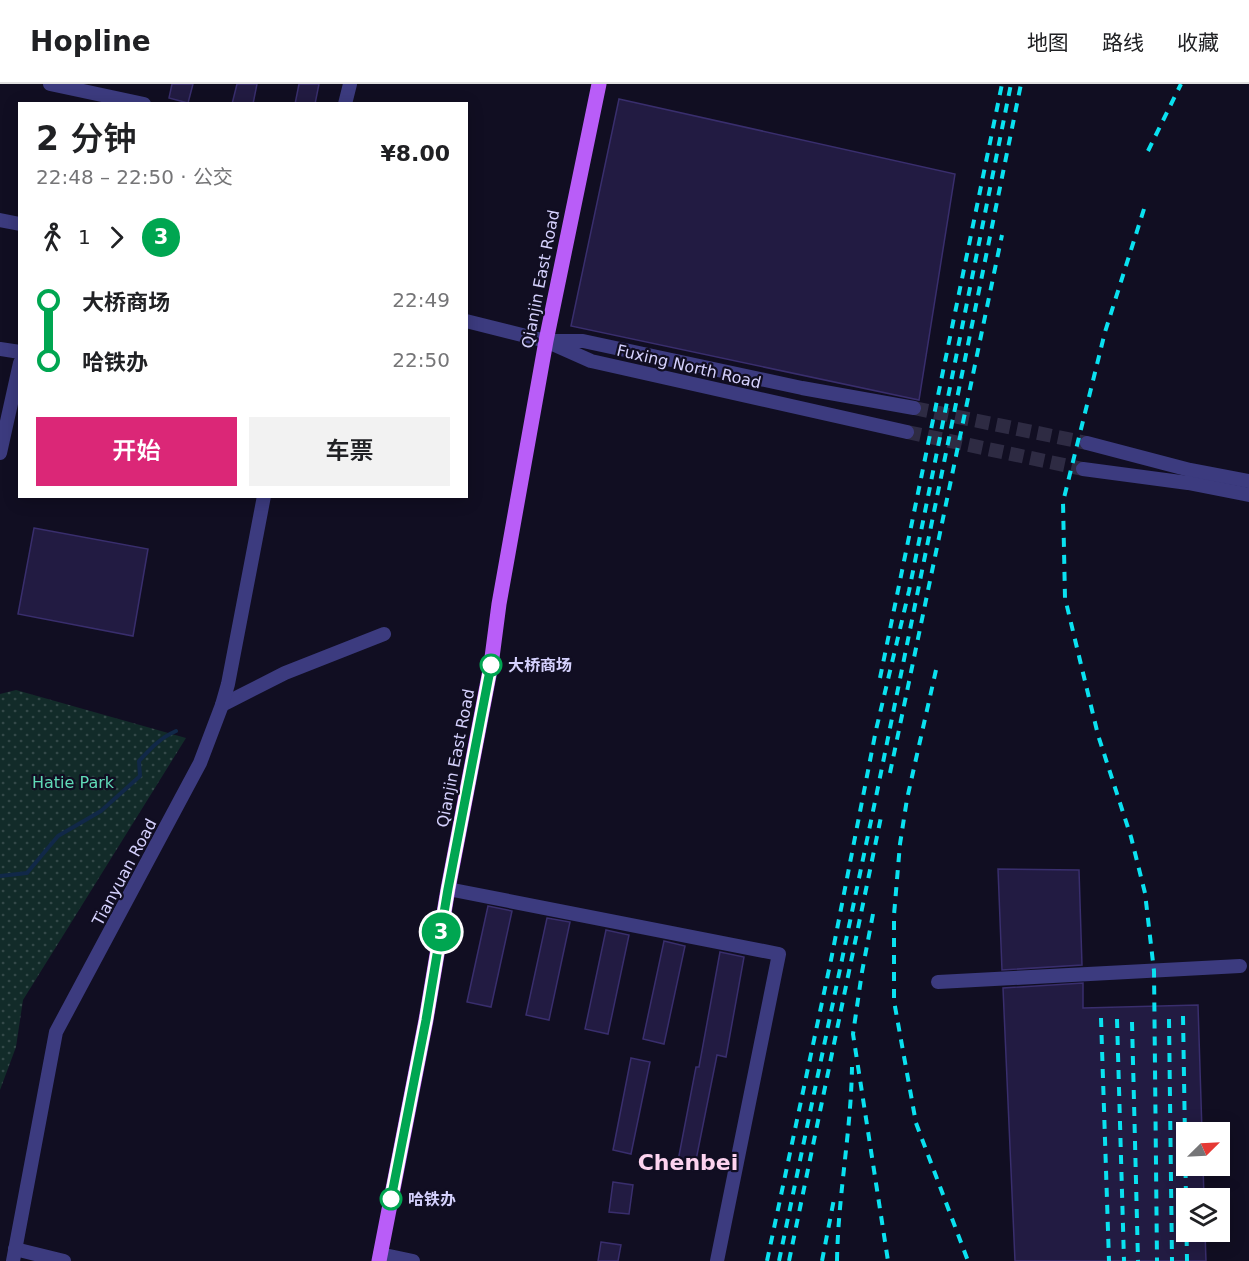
<!DOCTYPE html>
<html lang="zh">
<meta charset="utf-8">
<style>
:root{--surface:#fff;--page:#f2f2f2;--text:#202124;--muted:#757577;--line:#e0e0e0;--accent:#db2777}
body{margin:0;font-family:"DejaVu Sans","Noto Sans SC",sans-serif;background:var(--page);color:var(--text);height:100vh;display:flex;flex-direction:column;font-size:22px;white-space:nowrap}
*{box-sizing:border-box;margin:0}
p{font-size:20px;color:var(--muted)}
.icon{flex:none;width:33px;height:33px;fill:none;stroke:currentColor;stroke-width:2;stroke-linecap:round;stroke-linejoin:round}
.map{position:relative;flex:1;overflow:hidden}
.side{position:absolute;left:18px;top:18px;width:450px;height:396px;display:flex;flex-direction:column;background:var(--surface);border-radius:0px;box-shadow:0 3px 15px #0003}
.side>*{flex:none}
.badge{padding:0 12px;border-radius:20px;font-size:21px;line-height:39px}
.needle{width:39px;rotate:66deg}
.fabs{position:absolute;left:1176px;top:1038px;display:grid;gap:12px}
.fabs a{display:grid;place-items:center;width:54px;height:54px;border-radius:0px;background:var(--surface);box-shadow:0 3px 15px #0003;font-size:30px}
.map>.badge{position:absolute;translate:-50% -50%;box-shadow:0 0 0 3px #fff}
.legs{display:flex;align-items:center;gap:9px;height:66px;padding:0 18px;font-size:20px}
.legs p{margin-inline-start:auto}
.summary{display:flex;align-items:center;justify-content:space-between;height:102px;padding:0 18px}
h1{font-size:33px;font-weight:600;line-height:45px}
.button{display:flex;gap:12px;margin-top:auto;padding:12px 18px}
.button a{flex:1;height:69px;border-radius:0px;background:var(--accent);color:#fff;font-size:24px;font-weight:600;line-height:69px;text-align:center}
.button a+a{background:var(--page);color:var(--text)}
ul{padding:0 18px;list-style:none}
li{display:flex;align-items:center;gap:21px;height:60px;font-size:22px}
li i{display:grid;place-items:center;width:9px;height:100%;margin:0 8px;background:currentColor}
li i::after{content:'';width:15px;height:15px;margin:-8px;border:4px solid;border-radius:50%;background:var(--surface)}
li p{margin-inline-start:auto}
li:first-child i{background:linear-gradient(#0000 50%,currentColor 0)}
li:last-child i{background:linear-gradient(currentColor 50%,#0000 0)}
header{display:flex;align-items:center;gap:36px;box-sizing:border-box;height:84px;padding:0 30px;background:var(--surface);border-bottom:2px solid var(--line)}
header strong{font-size:28px}
nav{display:flex;gap:33px;margin-inline-start:auto;font-size:21px}
.map>svg:first-child{display:block}
.park{fill:url(#park-dots)}
.lines{fill:none;stroke-linecap:round;stroke-linejoin:round}
.stream{stroke:#112848;stroke-width:4}
.building{fill:#221b42;stroke:#392e6d;stroke-width:1.5}
.minor-tunnel{stroke:#2e2b43;stroke-width:14;stroke-dasharray:14 7;stroke-linecap:butt}
.minor{stroke:#3c3b7f;stroke-width:14}
.major{stroke:#b95df8;stroke-width:15}
.rail{stroke:#0ae1f0;stroke-width:4;stroke-dasharray:9 8;stroke-linecap:butt}
.line-1-casing{stroke:#fff;stroke-width:14}
.line-1{stroke:#00a651;stroke-width:9}
.stop-1-dot{fill:#fff;stroke:#00a651;stroke-width:3}
.labels{text-anchor:middle;stroke-width:4.5;stroke-linejoin:round;paint-order:stroke}
.street-label{font-size:16px;fill:#d5d1fd;stroke:#110e22}
.stop-label{font-size:16px;font-weight:bold;fill:#d5d1fd;stroke:#110e22;text-anchor:start}
.park-label{font-size:16px;fill:#60dab7;stroke:#110e22}
.district-label{font-size:22px;font-weight:bold;fill:#fdd3ef;stroke:#110e22}
</style>
<header>
<strong>Hopline</strong>
<nav><a>地图</a><a>路线</a><a>收藏</a></nav>
</header>
<div class="map">
<svg width="1249" height="1177" viewBox="0 0 1249 1177">
<defs>
<pattern id="park-dots" width="8" height="8" patternUnits="userSpaceOnUse" patternTransform="scale(1.5)"><rect width="8" height="8" fill="#122b29"/><path d="M2 2h.1M6 6h.1" fill="none" stroke="#344949" stroke-width="1.8" stroke-linecap="round"/></pattern>
</defs>
<rect width="100%" height="100%" fill="#110e22"/>
<polygon class="park" points="16,606 186,654 23,916 16,963 0,1006 0,610"/>
<g class="lines">
<path class="stream" d="M0 792 27 789 58 752 101 727 140 692 139 677C151 664 160 654 176 647"/>
</g>
<g class="building">
<polygon points="172,0 193,0 188,19 169,14"/>
<polygon points="237,0 257,0 253,20 232,20"/>
<polygon points="299,0 319,0 315,20 295,20"/>
<polygon points="619,15 955,90 919,316 571,242"/>
<polygon points="34,444 148,465 133,552 18,530"/>
<polygon points="998,785 1079,786 1082,881 1002,886"/>
<polygon points="488,822 512,827 491,923 467,918"/>
<polygon points="547,834 570,838 549,936 526,931"/>
<polygon points="606,846 629,851 608,950 585,945"/>
<polygon points="664,857 685,862 664,960 643,955"/>
<polygon points="720,868 744,873 726,973 717,971 694,1086 677,1082 696,983 699,983"/>
<polygon points="1083,899 1083,924 1198,921 1202,1048 1186,1048 1186,1082 1203,1082 1204,1114 1186,1114 1186,1148 1205,1148 1206,1177 1015,1177 1003,904"/>
<polygon points="631,974 650,978 631,1070 613,1066"/>
<polygon points="613,1098 633,1101 629,1130 609,1128"/>
<polygon points="601,1158 621,1161 618,1177 598,1177"/>
</g>
<g class="lines">
<g class="minor-tunnel">
<polyline points="914,324 1087,359"/>
<polyline points="907,348 1083,385"/>
</g>
<g class="minor">
<polyline points="50,0 144,20"/>
<polyline points="345,20 350,0"/>
<polyline points="0,136 20,140"/>
<polyline points="466,237 546,257 591,277 907,348"/>
<polyline points="551,257 583,257 802,304 914,324"/>
<polyline points="0,265 20,268"/>
<polyline points="1087,359 1190,386 1249,397"/>
<polyline points="0,369 20,279"/>
<polyline points="1083,385 1188,399 1249,411"/>
<polyline points="222,621 285,589 384,550"/>
<polyline points="448,805 779,870 717,1177"/>
<polyline points="938,898 1240,882"/>
<polyline points="15,1165 64,1177"/>
<polyline points="380,1170 413,1177"/>
<polyline points="13,1177 56,948 200,679 222,621 228,600 264,412"/>
</g>
<polyline class="major" points="379,1177 426,936 448,805 491,581 499,520 546,257 599,0"/>
<g class="rail">
<polyline points="1148,67 1181,0"/>
<polyline points="1144,125 1105,248 1063,418 1065,514 1098,651 1131,753 1145,809 1154,887 1157,1177"/>
<polyline points="936,586 907,715 900,760 894,831 894,917 916,1039 968,1177"/>
<polyline points="880,594 1002,0"/>
<polyline points="890,689 1002,151"/>
<polyline points="873,830 862,888 853,950 888,1177"/>
<polyline points="1183,932 1187,1177"/>
<polyline points="1101,934 1109,1177"/>
<polyline points="1117,935 1124,1177"/>
<polyline points="1169,935 1172,1177"/>
<polyline points="1132,938 1138,1177"/>
<polyline points="767,1177 831,876 876,646 909,507 1011,0"/>
<polyline points="779,1177 877,708 1021,0"/>
<polyline points="789,1177 881,733"/>
<polyline points="822,1177 834,1115"/>
<path d="M837 1177C838 1112 851 1048 852 983"/>
</g>
</g>
<g class="lines">
<defs>
<polyline id="line-1" points="391,1115 426,936 448,805 491,581"/>
</defs>
<use href="#line-1" class="line-1-casing"/>
<use href="#line-1" class="line-1"/>
</g>
<g class="stop-1-dot">
<circle cx="491" cy="581" r="10"/>
<circle cx="391" cy="1115" r="10"/>
</g>
<g class="labels">
<g class="street-label">
<text transform="translate(540 195) rotate(-79)" y="6">Qianjin East Road</text>
<text transform="translate(689 282) rotate(13)" y="6">Fuxing North Road</text>
<text transform="translate(455 674) rotate(-79)" y="6">Qianjin East Road</text>
<text transform="translate(124 788) rotate(-62)" y="6">Tianyuan Road</text>
</g>
<g class="stop-label">
<text x="508" y="587">大桥商场</text>
<text x="408" y="1121">哈铁办</text>
</g>
<g class="park-label">
<text x="73" y="704">Hatie Park</text>
</g>
<g class="district-label">
<text x="688" y="1086">Chenbei</text>
</g>
</g>
</svg>
<div class="fabs">
<a><svg class="needle" viewBox="-14 -14 28 28"><path d="M0-13l5 13h-10z" fill="#e53935"/><path d="M0 13l5-13h-10z" fill="#757577"/></svg></a>
<a><svg class="icon" aria-label="layers" viewBox="0 0 24 24"><path d="M12 4l9 5-9 5-9-5zM3 14l9 5 9-5"/></svg></a>
</div>
<b class="badge" style="left:441px;top:848px;background:#00a651;color:#fff">3</b>
<section class="side">
<div class="summary"><div><h1>2 分钟</h1><p>22:48 – 22:50 · 公交</p></div><b>¥8.00</b></div>
<div class="legs"><svg class="icon" aria-label="walk" viewBox="0 0 24 24"><circle cx="13" cy="4" r="2"/><path d="M13 8l-2 6 4 7M11 14l-3 7M7 12l3-4h3l4 4"/></svg>1<svg class="icon" aria-label="forward" viewBox="0 0 24 24"><path d="M9 5l7 7-7 7"/></svg><b class="badge" style="background:#00a651;color:#fff">3</b></div>
<ul>
<li><i style="color:#00a651"></i><b>大桥商场</b><p>22:49</p></li>
<li><i style="color:#00a651"></i><b>哈铁办</b><p>22:50</p></li>
</ul>
<div class="button"><a>开始</a><a>车票</a></div>
</section>
</div>
